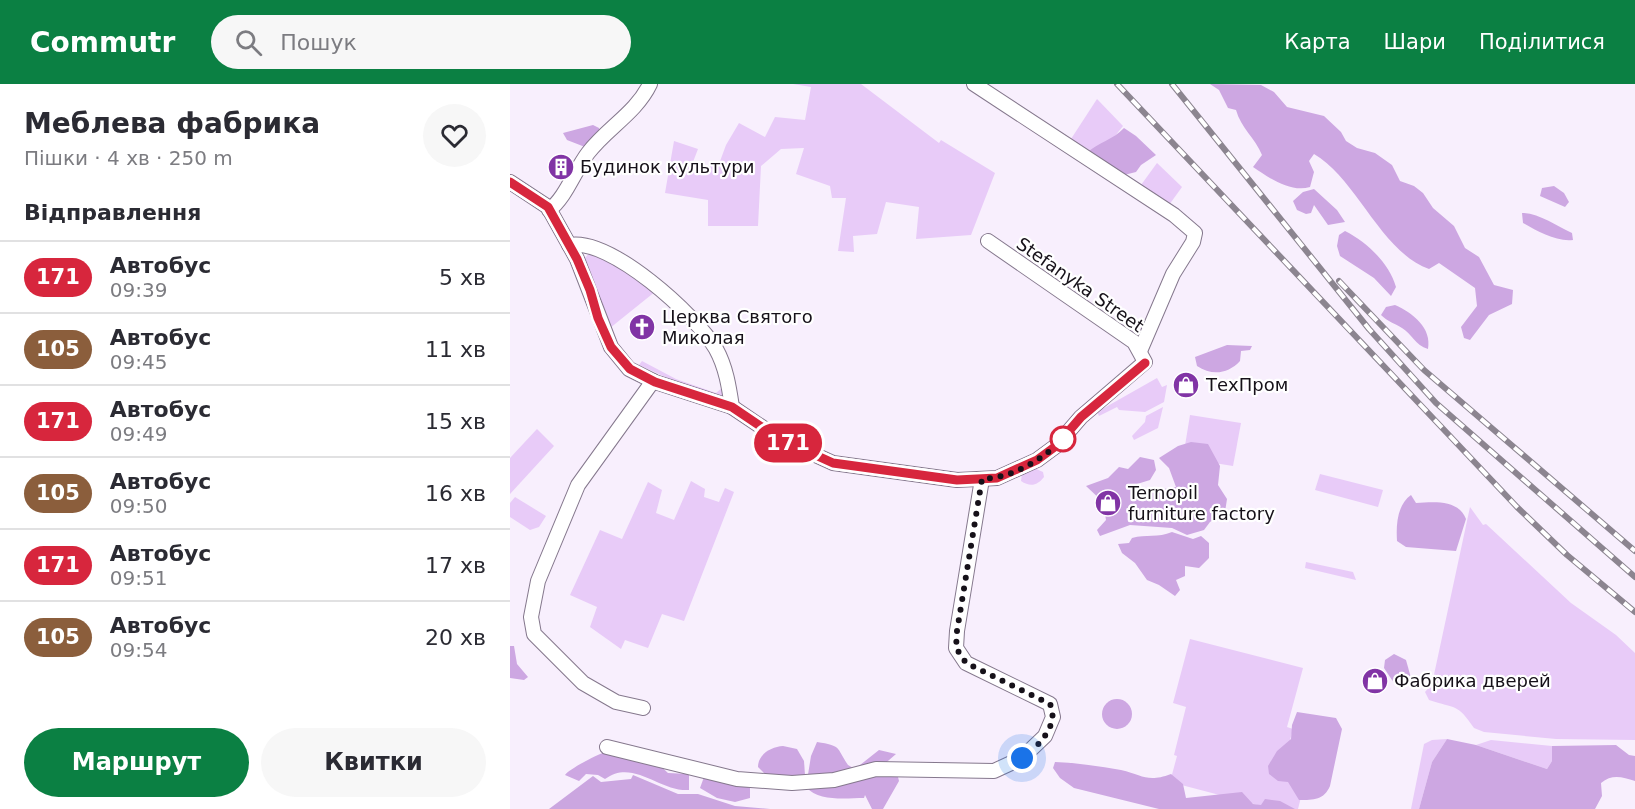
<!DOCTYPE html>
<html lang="uk">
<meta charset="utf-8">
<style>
:root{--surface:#fff;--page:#f7f7f7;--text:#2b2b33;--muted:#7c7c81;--line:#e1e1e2;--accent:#0b8043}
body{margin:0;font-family:"DejaVu Sans",sans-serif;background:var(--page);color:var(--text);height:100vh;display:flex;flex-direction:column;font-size:22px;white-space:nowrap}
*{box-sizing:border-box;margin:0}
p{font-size:20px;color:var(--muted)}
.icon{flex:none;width:33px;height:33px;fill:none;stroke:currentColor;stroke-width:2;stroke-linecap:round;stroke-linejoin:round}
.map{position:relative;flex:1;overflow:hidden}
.details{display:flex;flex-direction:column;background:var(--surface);width:510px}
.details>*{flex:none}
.badge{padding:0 12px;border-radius:20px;font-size:21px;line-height:39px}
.you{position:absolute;width:30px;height:30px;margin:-15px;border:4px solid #fff;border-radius:50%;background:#1a73e8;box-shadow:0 0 0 9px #1a73e833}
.map>.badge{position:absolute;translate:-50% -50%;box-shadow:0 0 0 3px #fff}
h2{padding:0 24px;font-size:22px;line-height:54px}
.round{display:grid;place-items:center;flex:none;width:63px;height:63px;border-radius:32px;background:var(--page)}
.overview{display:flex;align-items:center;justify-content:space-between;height:102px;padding:0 24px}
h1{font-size:28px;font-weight:600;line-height:45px}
.primary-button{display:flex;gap:12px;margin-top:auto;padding:12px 24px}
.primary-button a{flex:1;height:69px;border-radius:36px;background:var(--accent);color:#fff;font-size:24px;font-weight:600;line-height:69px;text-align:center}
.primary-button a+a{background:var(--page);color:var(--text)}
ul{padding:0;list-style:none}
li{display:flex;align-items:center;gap:18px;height:72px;padding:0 24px;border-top:2px solid var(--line)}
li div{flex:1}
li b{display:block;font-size:22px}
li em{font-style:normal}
li .badge{min-width:66px;font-weight:700;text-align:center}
header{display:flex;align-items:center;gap:36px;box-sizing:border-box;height:84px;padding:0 30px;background:var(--accent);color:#fff}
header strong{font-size:28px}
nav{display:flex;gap:33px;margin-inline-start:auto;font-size:21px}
.search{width:420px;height:54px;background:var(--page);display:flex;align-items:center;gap:15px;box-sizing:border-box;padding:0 21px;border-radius:33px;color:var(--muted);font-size:22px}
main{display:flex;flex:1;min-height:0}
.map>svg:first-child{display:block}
.green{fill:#e8cbf8}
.forest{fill:#cda7e2}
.water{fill:#cba6e0}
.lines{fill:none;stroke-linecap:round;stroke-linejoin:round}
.minor-casing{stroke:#85788d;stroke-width:16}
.minor{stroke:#fff;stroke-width:14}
.rail-casing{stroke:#8c8590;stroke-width:6}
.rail{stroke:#fff;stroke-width:4;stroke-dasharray:11;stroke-linecap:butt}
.line-casing{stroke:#fff;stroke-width:14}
.line{stroke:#d7263d;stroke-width:9}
.walk{stroke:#161119;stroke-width:6;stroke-dasharray:0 10.8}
.stop-dot{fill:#fff;stroke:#d7263d;stroke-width:3}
.labels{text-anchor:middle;stroke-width:4.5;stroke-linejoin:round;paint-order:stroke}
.poi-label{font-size:18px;fill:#161119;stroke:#fff;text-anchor:start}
.street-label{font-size:18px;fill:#161119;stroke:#fff}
</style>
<header>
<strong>Commutr</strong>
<div class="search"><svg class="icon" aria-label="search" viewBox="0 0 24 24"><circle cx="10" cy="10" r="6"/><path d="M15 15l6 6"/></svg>Пошук</div>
<nav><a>Карта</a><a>Шари</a><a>Поділитися</a></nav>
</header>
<main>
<section class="details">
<div class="overview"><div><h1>Меблева фабрика</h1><p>Пішки · 4 хв · 250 m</p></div><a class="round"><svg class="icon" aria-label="heart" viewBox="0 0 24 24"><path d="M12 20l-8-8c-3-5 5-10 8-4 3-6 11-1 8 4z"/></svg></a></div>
<h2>Відправлення</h2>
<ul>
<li><span class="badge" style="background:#d7263d;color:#fff">171</span><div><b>Автобус</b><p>09:39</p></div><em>5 хв</em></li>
<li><span class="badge" style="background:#8b5e3c;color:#fff">105</span><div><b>Автобус</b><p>09:45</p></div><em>11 хв</em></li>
<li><span class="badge" style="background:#d7263d;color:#fff">171</span><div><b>Автобус</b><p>09:49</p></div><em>15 хв</em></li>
<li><span class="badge" style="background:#8b5e3c;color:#fff">105</span><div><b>Автобус</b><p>09:50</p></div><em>16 хв</em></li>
<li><span class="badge" style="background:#d7263d;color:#fff">171</span><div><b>Автобус</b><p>09:51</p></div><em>17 хв</em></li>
<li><span class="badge" style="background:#8b5e3c;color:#fff">105</span><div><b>Автобус</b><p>09:54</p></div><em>20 хв</em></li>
</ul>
<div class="primary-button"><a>Маршрут</a><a>Квитки</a></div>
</section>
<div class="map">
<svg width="1125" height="725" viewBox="0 0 1125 725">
<rect width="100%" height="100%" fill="#f8effd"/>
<g class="green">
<polygon points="283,0 351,0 429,59 431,56 485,89 461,151 406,155 409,123 376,118 367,150 343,152 344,168 328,167 336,114 322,114 320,102 286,90 294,64 271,65 251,82 248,142 198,142 198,116 155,109 164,57 188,65 183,78 198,83 201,77 209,80 216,61 229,39 255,53 265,33 295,36 301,3"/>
<polygon points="587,15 613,42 589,72 561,55"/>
<polygon points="647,79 672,103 659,121 631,101"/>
<polygon points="81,167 85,167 146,207 100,244 75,178 75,174"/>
<polygon points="204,268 215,308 212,312 177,303 129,281 132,277 166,295 206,309 213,303"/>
<polygon points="647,294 652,303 657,301 654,318 635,328 609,326 607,323 589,332 587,328"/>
<polygon points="653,323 648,344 624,356 622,352 635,338 636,332"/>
<polygon points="680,331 731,339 723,382 673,374"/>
<polygon points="27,345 44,362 0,410 0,374"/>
<path d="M524 384 533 388 534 393C527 402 520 403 511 397L512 389Z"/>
<polygon points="810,390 873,406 868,423 805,406"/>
<polygon points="181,397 195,405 194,413 209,418 215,404 224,408 174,537 152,530 138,564 115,556 111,565 80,543 87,523 60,511 90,446 112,455 138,398 152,406 146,429 164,436"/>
<polygon points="5,413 36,432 29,443 20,446 0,433 0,419"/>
<path d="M960 423 973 441 976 440 1061 519 1106 551 1125 569V656L1046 655 974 648 964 644C947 619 946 625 919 616L915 608 922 600Z"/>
<polygon points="796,478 843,488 846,496 795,484"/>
<polygon points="680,555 793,584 777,643 783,645 770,694 794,701 788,725 763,725 660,698 667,672 664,671 676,623 663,619"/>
<polygon points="937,655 922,678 909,725 901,725 914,660 922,656"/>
<polygon points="981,656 1042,662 1042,677 1037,685 966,661"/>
</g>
<g class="forest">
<path d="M700 0 751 1 764 8 777 23 814 32 831 48 836 57 847 64 865 69 882 81 890 97 904 102 913 109 923 124 944 142 955 164 969 173 984 201 1003 206 1002 220 979 231 960 256 954 254 951 243 967 222 965 204 929 179 919 185C871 168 847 95 804 70L799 77 804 88 800 103C781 109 759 94 743 83L752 71C745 54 731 44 726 26L718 24 709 6Z"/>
<polygon points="83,41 89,44 90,52 75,63 57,56 53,49"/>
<path d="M614 44 626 52 646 71 631 81 626 88 614 91 577 69C588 58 603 56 614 44Z"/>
<polygon points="1044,102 1054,109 1059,118 1055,123 1030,112 1032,104"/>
<polygon points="804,105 827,126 835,138 818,141 804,121 801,129 796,130 787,126 783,117 793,108"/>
<path d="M1012 129C1028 129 1047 142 1062 149L1063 156C1046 158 1027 147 1013 139Z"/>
<path d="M835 147C857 158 879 179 886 203L881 212 864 194 830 172 827 162 829 151Z"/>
<path d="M885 221C903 229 922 244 918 265 905 261 902 250 892 244 884 239 878 238 871 231L876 223Z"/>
<path d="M717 261 742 262 740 266 731 267 730 277C718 290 702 292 687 282L685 273Z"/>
<polygon points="681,358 698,360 710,382 708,401 717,415 715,428 700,438 694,446 677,451 662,444 620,441 590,452 587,446 596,436 593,418 576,402 598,394 609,383 618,385 630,373 644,376 646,386 640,396 627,400 635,408 666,403 659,384 649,374 668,362"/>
<path d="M901 411 906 419C924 418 948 415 956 435L946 467 896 463 887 457C886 441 887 421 901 411Z"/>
<path d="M662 448 683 455 691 452 699 459V474L689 484 675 482V492L666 496 670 506 665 512 649 501 637 496 625 479 612 469 608 460 619 459 622 454C636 450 648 454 662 448Z"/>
<polygon points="0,562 4,562 7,580 18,593 14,596 0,594"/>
<polygon points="884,570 896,576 901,594 892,602 886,602 874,584 875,576"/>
<circle cx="607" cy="630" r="15"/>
<path d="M787 628 826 634 832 645 820 702C814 716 804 716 789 716L778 698 768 697 759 690 758 682 767 667 781 655 782 641Z"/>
<path d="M937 655 966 661 1037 685 1042 677V662L1106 661 1119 671 1125 672V697C1112 693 1102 690 1091 699L1092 712 1085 725H909L922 678Z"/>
<path d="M307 658C332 662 326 663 338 681L345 685 369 666 386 670 371 683 387 689 389 697 373 725H362L355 711 354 714C336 714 309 718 296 703L301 672Z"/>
<path d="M273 662 287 665 294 677 295 691 288 695 257 692 248 683C248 670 261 663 273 662Z"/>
<path d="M96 668 146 678 158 689 179 690V706C150 708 123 674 95 695L88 691 76 690 69 697 55 691C59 685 88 670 96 668Z"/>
<path d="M545 678C568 679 589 682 611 686 633 691 637 699 661 690L673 700 676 714 732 708 743 720 751 721 755 715 770 717 785 725H649L564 704 550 694 543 684Z"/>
<path d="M194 693C207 700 222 695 240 704V714L225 718 207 714 190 704Z"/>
</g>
<polygon class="water" points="123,691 168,710 188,710 225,722 260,725 39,725 83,692 91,698 121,695"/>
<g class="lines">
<defs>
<g id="minor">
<polyline points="464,0 664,131 685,149 683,158 663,190 630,267"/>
<polyline points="0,98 38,123 67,175 101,263 119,285 145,298 222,323 268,354 323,379 447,396 487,394 527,376 546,362 571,333 635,278 624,258 478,157"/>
<path d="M39 126C55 115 65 86 78 69 97 44 126 29 140 0"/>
<path d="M59 161C100 153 186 231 206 265 216 283 219 303 222 323"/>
<polyline points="133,624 106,618 73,599 24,550 21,533 28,497 68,401 143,297"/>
<polyline points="97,663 227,695 282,699 324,696 366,685 484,687 512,674 535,652 543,633 540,620 456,579 446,564 447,547 472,395"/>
</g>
</defs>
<use href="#minor" class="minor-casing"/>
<use href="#minor" class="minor"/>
<defs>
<g id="rail">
<polyline points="607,0 1007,423 1057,471 1125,528"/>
<polyline points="662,0 859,245 926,319 1125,493"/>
<polyline points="829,197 914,286 1125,467"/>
</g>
</defs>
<use href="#rail" class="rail-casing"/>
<use href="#rail" class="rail"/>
</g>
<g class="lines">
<defs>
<polyline id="line" points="0,98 38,123 67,175 80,206 88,234 101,263 120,285 145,298 222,323 268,354 323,379 447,396 487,394 527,376 546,362 571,333 635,279"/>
</defs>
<use href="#line" class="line-casing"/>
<use href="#line" class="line"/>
<path class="walk" d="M512 674C528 663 550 641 540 620L456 579 446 564 447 547 472 395C502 394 532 376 553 355"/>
</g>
<defs>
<symbol id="building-disc" viewBox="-11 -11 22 22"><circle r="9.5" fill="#8134a5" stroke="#fff"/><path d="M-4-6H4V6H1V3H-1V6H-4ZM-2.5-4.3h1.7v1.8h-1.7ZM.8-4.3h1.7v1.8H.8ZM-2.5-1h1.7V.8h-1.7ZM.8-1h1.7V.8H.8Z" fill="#fff"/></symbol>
<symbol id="church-disc" viewBox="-11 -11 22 22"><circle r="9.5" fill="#8134a5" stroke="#fff"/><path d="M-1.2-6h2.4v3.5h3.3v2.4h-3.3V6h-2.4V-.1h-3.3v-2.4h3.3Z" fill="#fff"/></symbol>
<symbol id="shop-disc" viewBox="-11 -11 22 22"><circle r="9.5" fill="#8134a5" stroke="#fff"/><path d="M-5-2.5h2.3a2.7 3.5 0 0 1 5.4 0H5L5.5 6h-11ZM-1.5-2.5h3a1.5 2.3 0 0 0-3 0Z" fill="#fff"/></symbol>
</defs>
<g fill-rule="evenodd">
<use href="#building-disc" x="36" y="68" width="30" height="30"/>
<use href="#church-disc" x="117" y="228" width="30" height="30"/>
<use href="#shop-disc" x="661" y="286" width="30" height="30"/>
<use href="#shop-disc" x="583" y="404" width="30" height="30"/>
<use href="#shop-disc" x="850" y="582" width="30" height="30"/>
</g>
<circle class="stop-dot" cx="553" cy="355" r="12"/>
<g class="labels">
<g class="poi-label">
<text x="70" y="89">Будинок культури</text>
<text x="152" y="239">Церква Святого<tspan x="152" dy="21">Миколая</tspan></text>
<text x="696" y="307">ТехПром</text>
<text x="618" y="415">Ternopil<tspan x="618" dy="21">furniture factory</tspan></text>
<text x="884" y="603">Фабрика дверей</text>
</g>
<g class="street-label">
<text transform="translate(570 201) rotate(35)" y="6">Stefanyka Street</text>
</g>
</g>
</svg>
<div class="you" style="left:512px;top:674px"></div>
<b class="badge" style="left:278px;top:359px;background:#d7263d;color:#fff">171</b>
</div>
</main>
